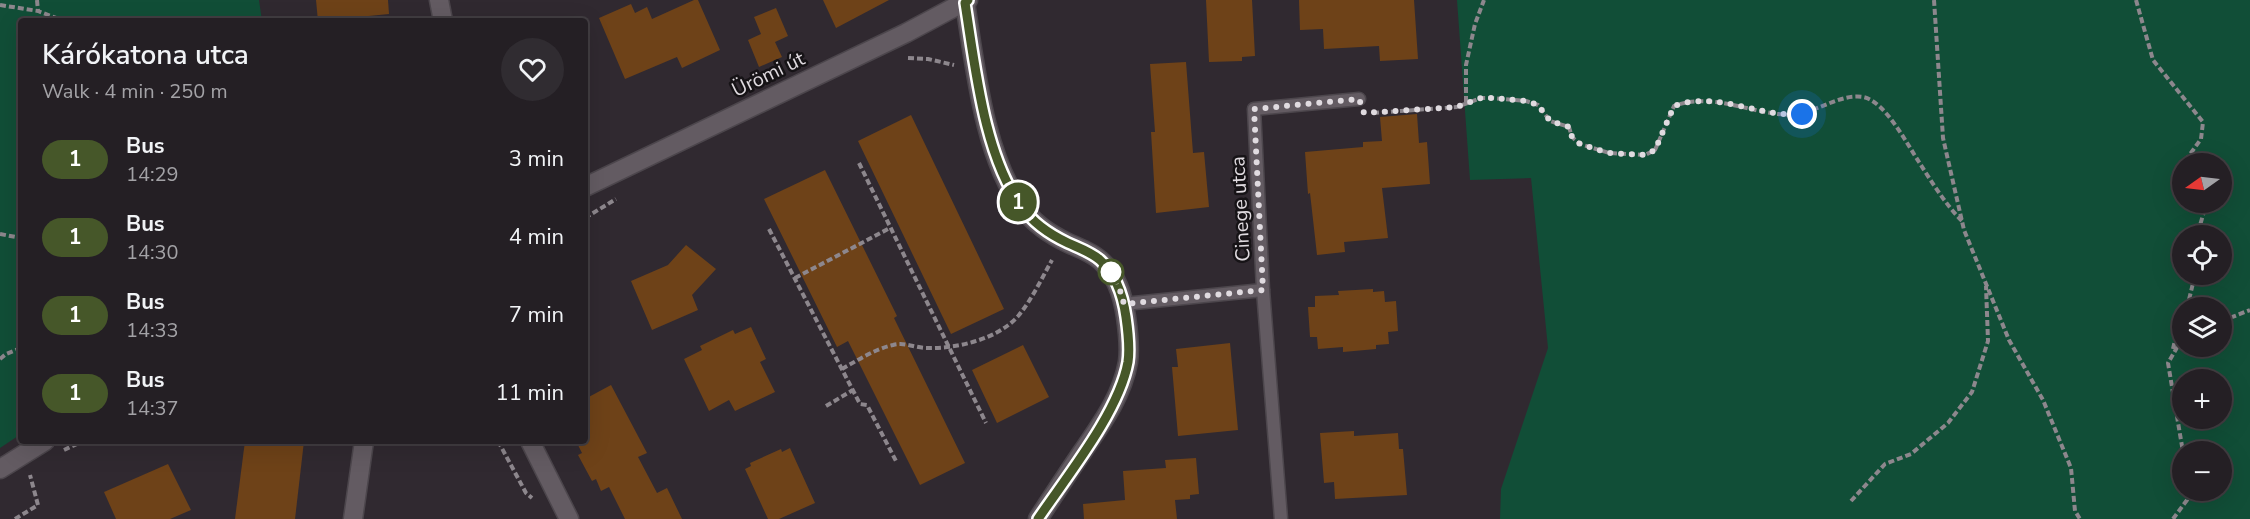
<!DOCTYPE html>
<meta charset="utf-8">
<style>
:root{--surface:#241f24;--page:#302c31;--text:#f1f3f6;--muted:#a3a2a6;--line:#413d41}
body{margin:0;font-family:"Nunito Sans",sans-serif;background:var(--page);color:var(--text);height:100vh;display:flex;flex-direction:column;font-size:22px;white-space:nowrap}
*{box-sizing:border-box;margin:0}
p{font-size:20px;color:var(--muted)}
.icon{flex:none;width:33px;height:33px;fill:none;stroke:currentColor;stroke-width:2;stroke-linecap:round;stroke-linejoin:round}
.map{position:relative;flex:1;overflow:hidden}
.drawer{position:absolute;left:18px;top:18px;width:570px;height:426px;display:flex;flex-direction:column;background:var(--surface);border-radius:6px;box-shadow:0 6px 24px #0002,0 0 0 2px var(--line)}
.drawer>*{flex:none}
.badge{padding:0 12px;border-radius:20px;font-size:21px;line-height:39px}
.needle{width:39px;rotate:256deg}
.controls{position:absolute;left:2172px;top:153px;display:grid;gap:12px}
.controls a{display:grid;place-items:center;width:60px;height:60px;border-radius:50%;background:var(--surface);box-shadow:0 6px 24px #0002,0 0 0 2px var(--line);font-size:30px}
.you{position:absolute;width:30px;height:30px;margin:-15px;border:4px solid #fff;border-radius:50%;background:#1a73e8;box-shadow:0 0 0 9px #1a73e833}
.map>.badge{position:absolute;translate:-50% -50%;box-shadow:0 0 0 3px #fff}
.round{display:grid;place-items:center;flex:none;width:63px;height:63px;border-radius:32px;background:var(--page)}
.summary{display:flex;align-items:center;justify-content:space-between;height:102px;padding:0 24px}
h1{font-size:28px;font-weight:600;line-height:45px}
ul{padding:0;list-style:none}
li{display:flex;align-items:center;gap:18px;height:78px;padding:0 24px}
li div{flex:1}
li b{display:block;font-size:22px}
li em{font-style:normal}
li .badge{min-width:66px;font-weight:700;text-align:center}
.map>svg:first-child{display:block}
.green{fill:#114e37;fill-rule:evenodd}
.building{fill:#6e4218}
.lines{fill:none;stroke-linecap:round;stroke-linejoin:round}
.service-casing{stroke:#4c464c;stroke-width:15}
.minor-casing{stroke:#4c464c;stroke-width:21}
.tertiary-casing{stroke:#4c464c;stroke-width:21}
.path{stroke:#8d878d;stroke-width:4;stroke-dasharray:6 3;stroke-linecap:butt}
.service{stroke:#635b62;stroke-width:12}
.minor{stroke:#635b62;stroke-width:18}
.tertiary{stroke:#635b62;stroke-width:18}
.line-casing{stroke:#fff;stroke-width:14}
.line{stroke:#465729;stroke-width:9}
.walk{stroke:#e0dbe0;stroke-width:6;stroke-dasharray:0 10.8}
.stop-dot{fill:#fff;stroke:#465729;stroke-width:3}
.labels{text-anchor:middle;stroke-width:5;stroke-linejoin:round;paint-order:stroke}
.street-label{font-size:20px;fill:#e0dbe0;stroke:#161316}
</style>
<div class="map">
<svg width="2250" height="519" viewBox="0 0 2250 519">
<rect width="100%" height="100%" fill="#302930"/>
<g class="green">
<polygon points="0,0 259,0 262,21 21,21 21,434 0,448"/>
<path d="M1457 0H2250V519H1500L1501 489 1548 348 1531 178 1470 180ZM2182 164H2222V202H2182ZM2182 236H2222V274H2182ZM2182 308H2222V346H2182ZM2182 380H2222V418H2182ZM2182 452H2222V490H2182Z"/>
</g>
<g class="building">
<polygon points="316,0 388,0 389,14 318,21"/>
<polygon points="694,0 698,0 720,50 682,68 677,57 625,79 599,18 631,4 635,13 647,7 652,19"/>
<polygon points="823,0 889,0 836,28"/>
<polygon points="1206,0 1252,0 1255,56 1242,57 1242,61 1209,62"/>
<polygon points="1299,0 1414,0 1418,59 1380,61 1379,46 1324,49 1323,29 1300,30"/>
<polygon points="776,8 788,36 775,42 782,57 759,67 748,40 761,34 754,17"/>
<polygon points="1186,62 1193,153 1204,152 1209,207 1156,213 1151,132 1155,132 1150,64"/>
<polygon points="1417,114 1419,143 1427,142 1430,184 1382,188 1388,238 1344,242 1345,252 1317,255 1310,193 1308,194 1305,152 1363,147 1363,142 1382,141 1380,117"/>
<polygon points="911,115 1004,309 951,334 858,141"/>
<polygon points="825,170 897,316 894,318 965,463 920,485 848,341 837,347 764,199"/>
<polygon points="686,245 716,269 692,295 698,310 652,330 631,281 668,265"/>
<polygon points="1373,289 1373,292 1384,291 1385,302 1396,301 1398,331 1388,332 1389,344 1376,345 1376,349 1343,352 1343,347 1318,349 1317,337 1310,337 1308,307 1315,307 1315,296 1339,295 1338,291"/>
<polygon points="751,327 766,359 760,362 775,392 735,411 729,400 709,411 684,359 702,350 700,346 733,330 735,334"/>
<polygon points="1230,343 1238,430 1178,436 1172,367 1178,367 1176,349"/>
<polygon points="1023,345 1049,397 997,423 972,370"/>
<polygon points="611,385 647,453 638,457 657,493 667,488 682,519 625,519 609,487 601,491 596,479 592,481 578,455 582,453 576,441 585,441 585,399"/>
<polygon points="1354,431 1354,436 1398,433 1399,449 1403,449 1407,495 1335,499 1334,482 1324,483 1320,433"/>
<polygon points="245,441 304,441 295,519 235,519"/>
<polygon points="790,448 815,503 779,519 768,519 745,469 751,466 750,463 781,449 782,452"/>
<polygon points="1196,458 1199,494 1190,495 1190,499 1175,500 1177,519 1084,519 1083,504 1125,500 1123,471 1166,468 1165,460"/>
<polygon points="168,464 191,510 170,519 116,519 104,492"/>
</g>
<g class="lines">
<defs>
<g id="service">
<polyline points="1124,304 1263,290"/>
<polyline points="1281,519 1263,290 1254,109 1359,99"/>
</g>
<g id="minor">
<polyline points="439,0 443,21"/>
<path d="M965 3C975 65 984 157 1022 207 1033 223 1051 235 1068 243 1079 248 1091 252 1100 260 1117 275 1123 296 1126 317 1128 331 1130 348 1128 362 1122 396 1102 423 1083 451 1068 473 1053 496 1038 519"/>
<polyline points="530,441 569,519"/>
<polyline points="353,519 364,441"/>
</g>
<g id="tertiary">
<polyline points="585,187 906,33 968,0"/>
<polyline points="0,469 45,441"/>
</g>
</defs>
<use href="#service" class="service-casing"/>
<use href="#minor" class="minor-casing"/>
<use href="#tertiary" class="tertiary-casing"/>
<g class="path">
<polyline points="37,0 38,11"/>
<polyline points="1934,0 1943,138 1964,230 2009,340 2043,400 2071,468 2075,511 2080,519"/>
<polyline points="2136,0 2153,60 2203,122 2201,139 2183,164"/>
<polyline points="0,5 38,11 64,21"/>
<polyline points="908,58 928,59 954,65"/>
<polyline points="1466,102 1466,65 1475,24 1484,0"/>
<path d="M1373 113 1457 107 1481 98H1492L1526 101 1538 105 1550 121 1569 127 1572 137 1580 144 1609 153 1645 155 1655 150 1674 106C1710 93 1743 110 1778 114 1812 119 1835 93 1863 97 1885 101 1907 144 1919 162 1931 181 1946 205 1962 221"/>
<polyline points="859,163 986,423"/>
<polyline points="2182,165 2178,171 2182,180"/>
<polyline points="2200,202 2205,208 2199,229 2202,236"/>
<polyline points="585,218 616,199"/>
<polyline points="769,229 860,404 867,405 897,463"/>
<polyline points="0,234 21,238"/>
<polyline points="795,278 890,228"/>
<polyline points="2187,308 2194,279 2201,274"/>
<polyline points="2222,321 2250,310"/>
<polyline points="2182,339 2168,363 2183,452"/>
<polyline points="2173,349 2178,326 2182,318"/>
<polyline points="0,359 6,354 21,348"/>
<path d="M842 369C858 360 875 349 893 345 904 342 913 347 925 348 955 349 998 340 1019 315 1032 299 1042 278 1052 260"/>
<polyline points="826,406 853,390"/>
<polyline points="498,441 526,493 532,498"/>
<polyline points="64,450 83,441"/>
<polyline points="1851,501 1885,464 1911,454 1948,423 1972,392 1988,341 1986,286"/>
<polyline points="15,519 38,505 30,475"/>
<polyline points="2173,519 2187,500 2188,490"/>
</g>
<use href="#service" class="service"/>
<use href="#minor" class="minor"/>
<use href="#tertiary" class="tertiary"/>
</g>
<g class="lines">
<defs>
<path id="line" d="M968 0 965 3C975 65 984 157 1022 207 1033 223 1051 235 1068 243 1079 248 1091 252 1100 260 1117 275 1123 296 1126 317 1128 331 1130 348 1128 362 1119 412 1067 476 1038 519"/>
</defs>
<use href="#line" class="line-casing"/>
<use href="#line" class="line"/>
<path class="walk" d="M1111 272 1119 287 1124 304 1263 290 1254 109 1359 99 1364 113 1457 107 1481 98H1492L1526 101 1538 105 1550 121 1569 127 1572 137 1580 144 1609 153 1645 155 1655 150 1674 106C1717 90 1759 118 1802 114"/>
</g>
<circle class="stop-dot" cx="1111" cy="272" r="12"/>
<g class="labels">
<g class="street-label">
<text transform="translate(768 74) rotate(-26)" y="7">Ürömi út</text>
<text transform="translate(1240 209) rotate(-93)" y="7">Cinege utca</text>
</g>
</g>
</svg>
<div class="controls">
<a><svg class="needle" viewBox="-14 -14 28 28"><path d="M0-13l5 13h-10z" fill="#e53935"/><path d="M0 13l5-13h-10z" fill="#a3a2a6"/></svg></a>
<a><svg class="icon" aria-label="locate" viewBox="0 0 24 24"><circle cx="12" cy="12" r="6"/><path d="M12 2v4M12 18v4M2 12h4M18 12h4"/></svg></a>
<a><svg class="icon" aria-label="layers" viewBox="0 0 24 24"><path d="M12 4l9 5-9 5-9-5zM3 14l9 5 9-5"/></svg></a>
<a>+</a>
<a>−</a>
</div>
<div class="you" style="left:1802px;top:114px"></div>
<b class="badge" style="left:1018px;top:202px;background:#465729;color:#fff">1</b>
<section class="drawer">
<div class="summary"><div><h1>Kárókatona utca</h1><p>Walk · 4 min · 250 m</p></div><a class="round"><svg class="icon" aria-label="heart" viewBox="0 0 24 24"><path d="M12 20l-8-8c-3-5 5-10 8-4 3-6 11-1 8 4z"/></svg></a></div>
<ul>
<li><span class="badge" style="background:#465729;color:#fff">1</span><div><b>Bus</b><p>14:29</p></div><em>3 min</em></li>
<li><span class="badge" style="background:#465729;color:#fff">1</span><div><b>Bus</b><p>14:30</p></div><em>4 min</em></li>
<li><span class="badge" style="background:#465729;color:#fff">1</span><div><b>Bus</b><p>14:33</p></div><em>7 min</em></li>
<li><span class="badge" style="background:#465729;color:#fff">1</span><div><b>Bus</b><p>14:37</p></div><em>11 min</em></li>
</ul>
</section>
</div>
